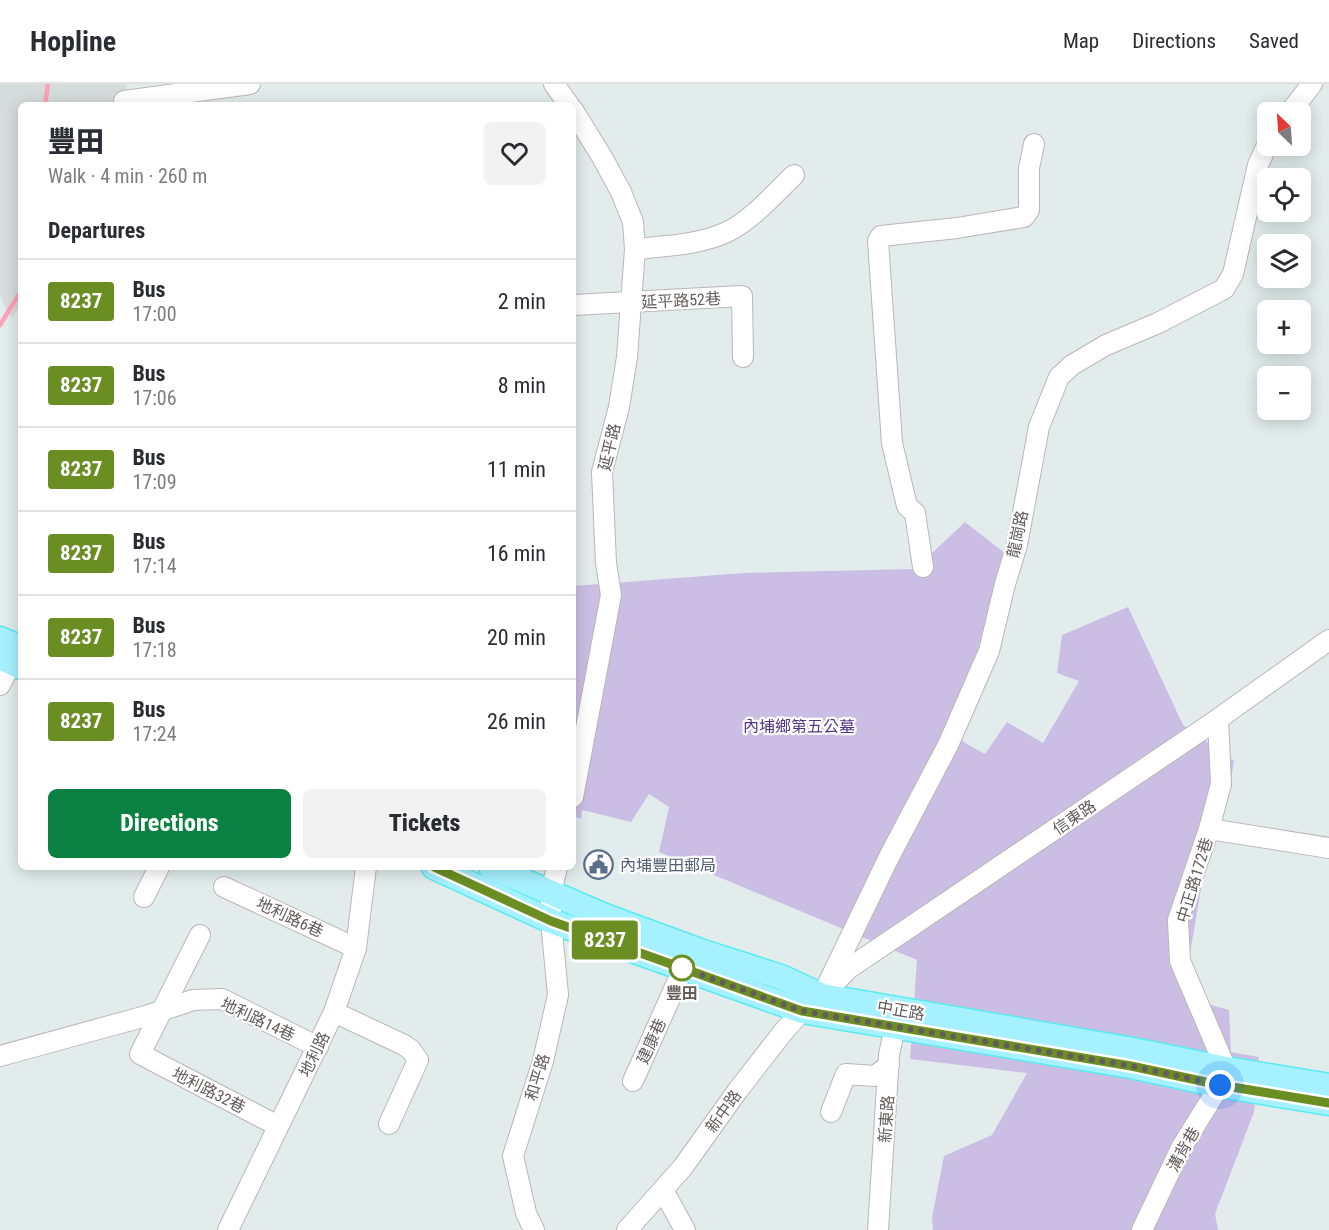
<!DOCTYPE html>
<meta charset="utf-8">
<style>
:root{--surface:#fff;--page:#f2f2f3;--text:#2b2b33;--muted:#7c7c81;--line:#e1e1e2;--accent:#0b8043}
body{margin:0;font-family:"Roboto Condensed","Noto Sans TC",sans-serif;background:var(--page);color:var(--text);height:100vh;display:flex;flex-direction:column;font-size:22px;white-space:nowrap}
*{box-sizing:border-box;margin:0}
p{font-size:20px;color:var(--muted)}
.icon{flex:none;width:33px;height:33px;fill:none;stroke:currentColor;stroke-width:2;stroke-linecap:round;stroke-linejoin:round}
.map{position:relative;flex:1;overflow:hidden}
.drawer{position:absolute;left:18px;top:18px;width:558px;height:768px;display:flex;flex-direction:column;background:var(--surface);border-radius:9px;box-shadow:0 3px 15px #0003}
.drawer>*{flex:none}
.badge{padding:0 12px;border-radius:4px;font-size:21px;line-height:39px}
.needle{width:39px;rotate:335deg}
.controls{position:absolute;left:1257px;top:18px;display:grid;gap:12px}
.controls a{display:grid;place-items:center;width:54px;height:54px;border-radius:9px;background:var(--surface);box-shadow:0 3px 15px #0003;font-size:30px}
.you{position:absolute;width:30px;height:30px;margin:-15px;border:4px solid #fff;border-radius:50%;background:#1a73e8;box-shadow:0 0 0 9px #1a73e833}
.map>.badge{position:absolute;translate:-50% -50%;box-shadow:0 0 0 3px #fff}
h2{padding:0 30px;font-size:22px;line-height:54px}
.round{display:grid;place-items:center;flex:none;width:63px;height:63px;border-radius:9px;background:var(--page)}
.summary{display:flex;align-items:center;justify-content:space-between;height:102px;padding:0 30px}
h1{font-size:28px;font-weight:800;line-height:45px}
.cta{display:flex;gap:12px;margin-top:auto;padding:12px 30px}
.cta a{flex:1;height:69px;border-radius:9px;background:var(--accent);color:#fff;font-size:24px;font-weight:800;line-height:69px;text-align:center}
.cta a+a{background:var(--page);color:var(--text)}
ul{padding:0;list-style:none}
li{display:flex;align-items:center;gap:18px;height:84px;padding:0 30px;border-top:2px solid var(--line)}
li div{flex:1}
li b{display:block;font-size:22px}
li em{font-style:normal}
li .badge{min-width:66px;font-weight:700;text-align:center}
header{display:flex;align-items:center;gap:36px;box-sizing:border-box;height:84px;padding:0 30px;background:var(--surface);border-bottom:2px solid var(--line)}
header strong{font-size:28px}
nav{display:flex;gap:33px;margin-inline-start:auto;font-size:21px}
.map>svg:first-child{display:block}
.industrial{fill:#d5dcdc}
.green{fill:#cbbee5}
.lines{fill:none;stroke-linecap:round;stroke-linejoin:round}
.stream{stroke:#ffa1b8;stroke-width:4.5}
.minor-casing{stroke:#bdb5b6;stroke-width:22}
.major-casing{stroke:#58ebf1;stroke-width:27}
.minor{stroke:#fff;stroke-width:20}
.major{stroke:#a6f1ff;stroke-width:24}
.line-casing{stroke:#fff;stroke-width:14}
.line{stroke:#6b8e23;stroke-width:9}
.walk{stroke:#635b5c;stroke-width:6;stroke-dasharray:0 10.8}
.stop-dot{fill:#fff;stroke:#6b8e23;stroke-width:3}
.labels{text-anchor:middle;stroke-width:4.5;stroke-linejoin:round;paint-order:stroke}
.street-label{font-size:16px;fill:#635b5c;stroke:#fff}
.park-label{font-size:16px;fill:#533687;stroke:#fff}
.service-label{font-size:16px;fill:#4e5e75;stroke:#fff;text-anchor:start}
.stop-label{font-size:16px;font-weight:bold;fill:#635b5c;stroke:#fff}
</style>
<header>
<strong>Hopline</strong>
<nav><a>Map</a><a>Directions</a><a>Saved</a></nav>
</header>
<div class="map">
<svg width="1329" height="1146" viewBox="0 0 1329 1146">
<rect width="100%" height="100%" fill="#e2eced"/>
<polygon class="industrial" points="0,0 127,0 121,21 21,21 21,219 12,235 0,212"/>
<polygon class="green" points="965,438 1006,470 980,561 952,646 965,659 985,670 1007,638 1043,659 1079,597 1057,589 1062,551 1128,523 1183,641 1234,677 1228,713 1210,752 1188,881 1189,915 1229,926 1231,968 1259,973 1254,1028 1215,1130 1218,1146 933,1146 932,1133 944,1072 992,1051 1027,989 910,975 917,876 659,768 669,723 649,710 631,738 582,726 581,735 573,732 573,502 744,489 915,485"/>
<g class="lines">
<g class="stream">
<polyline points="45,21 48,0"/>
<polyline points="0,241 21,207"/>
</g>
<defs>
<g id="minor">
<polyline points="554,0 569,21"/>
<polyline points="124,17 250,0"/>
<polyline points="573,26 602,73 621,108 633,138 635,165 627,273 619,323 602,388 606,479 611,511 573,713"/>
<polyline points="1290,28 1312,0"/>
<path d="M635 165C665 162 699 161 727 148 752 136 774 110 794 91"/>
<polyline points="573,221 742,212 743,273"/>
<polyline points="923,483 915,429 907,422 892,359 878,157 881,152 957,144 1024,133 1029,126 1029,84 1034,60"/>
<polyline points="0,601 18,566"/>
<polyline points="1209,745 1329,764"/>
<polyline points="224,803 356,864"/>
<polyline points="144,813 159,783"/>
<polyline points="200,851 140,970 278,1042"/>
<polyline points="822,912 889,773 948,661 989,567 1005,500 1017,461 1039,343 1059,293 1072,281 1106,261 1158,239 1224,205 1233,190 1258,81 1268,59"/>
<polyline points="334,928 404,961 411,966 418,976 389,1040"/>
<polyline points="0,972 146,932 193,916 222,915 318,963"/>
<polyline points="633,997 683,885"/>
<polyline points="831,1028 846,990 875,992 889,981"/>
<polyline points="663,1106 685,1146"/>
<polyline points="228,1146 334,928 356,864 366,783"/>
<polyline points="534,1146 526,1129 513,1072 543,977 558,911 551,837 551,809 557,783"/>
<polyline points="627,1146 683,1083 738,1006 784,947 802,927 822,912 848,885 1218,635 1329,556"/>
<polyline points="878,1146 889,971 898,928"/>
<polyline points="1142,1146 1181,1064 1220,1001 1226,985 1180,877 1178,836 1209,745 1221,700 1218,635"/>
</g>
<g id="major">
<polyline points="0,555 21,564"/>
<polyline points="0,573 21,583"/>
<polyline points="434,783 551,837 802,927 1131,982 1220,1001 1329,1019"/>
<polyline points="491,783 605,832 700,867 781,893 822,912 1133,966 1226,985 1329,1002"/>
</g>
</defs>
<use href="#minor" class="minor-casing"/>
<use href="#major" class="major-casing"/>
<use href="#minor" class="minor"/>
<use href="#major" class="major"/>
</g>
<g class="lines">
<defs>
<polyline id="line" points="434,783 551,837 802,927 1131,982 1220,1001 1329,1019"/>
</defs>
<use href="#line" class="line-casing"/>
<use href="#line" class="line"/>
<polyline class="walk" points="682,884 802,927 1131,982 1220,1001"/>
</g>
<defs>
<symbol id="civic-ring" viewBox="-11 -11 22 22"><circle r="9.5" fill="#fff" stroke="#5c6f8a" stroke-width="1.5"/><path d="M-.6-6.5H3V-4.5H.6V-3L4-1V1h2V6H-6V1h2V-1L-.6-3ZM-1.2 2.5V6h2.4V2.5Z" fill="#5c6f8a"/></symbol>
</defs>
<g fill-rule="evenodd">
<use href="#civic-ring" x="582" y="764" width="33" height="33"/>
</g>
<circle class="stop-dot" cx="682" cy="884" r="12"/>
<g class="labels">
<g class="street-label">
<text transform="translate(681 216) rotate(-3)" y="6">延平路52巷</text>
<text transform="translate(609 363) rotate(-77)" y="6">延平路</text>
<text transform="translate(1017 450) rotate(-78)" y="6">龍崗路</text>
<text transform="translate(1074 733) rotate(-34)" y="6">信東路</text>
<text transform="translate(1194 796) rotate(-73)" y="6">中正路172巷</text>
<text transform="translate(290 833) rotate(25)" y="6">地利路6巷</text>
<text transform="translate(901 926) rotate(10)" y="6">中正路</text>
<text transform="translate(258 935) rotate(25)" y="6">地利路14巷</text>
<text transform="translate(651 957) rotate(-66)" y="6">建康巷</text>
<text transform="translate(314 970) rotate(-64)" y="6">地利路</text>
<text transform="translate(537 993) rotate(-73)" y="6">和平路</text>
<text transform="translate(209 1006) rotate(27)" y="6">地利路32巷</text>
<text transform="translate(723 1027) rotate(-54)" y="6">新中路</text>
<text transform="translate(886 1035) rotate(-86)" y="6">新東路</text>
<text transform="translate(1183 1065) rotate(-61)" y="6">溝背巷</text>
</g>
<g class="park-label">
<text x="799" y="648">內埔鄉第五公墓</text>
</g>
<g class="service-label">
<text x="620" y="787">內埔豐田郵局</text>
</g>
<g class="stop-label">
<text x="682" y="915">豐田</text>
</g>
</g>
</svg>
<div class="controls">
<a><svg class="needle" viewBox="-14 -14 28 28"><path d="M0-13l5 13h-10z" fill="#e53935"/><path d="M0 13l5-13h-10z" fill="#7c7c81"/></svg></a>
<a><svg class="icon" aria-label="locate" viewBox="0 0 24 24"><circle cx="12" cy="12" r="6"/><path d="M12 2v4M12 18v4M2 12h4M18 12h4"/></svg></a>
<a><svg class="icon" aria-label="layers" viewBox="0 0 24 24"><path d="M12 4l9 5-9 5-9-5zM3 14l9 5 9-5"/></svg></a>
<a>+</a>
<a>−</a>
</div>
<div class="you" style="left:1220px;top:1001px"></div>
<b class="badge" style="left:605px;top:856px;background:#6b8e23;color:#fff">8237</b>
<section class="drawer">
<div class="summary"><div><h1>豐田</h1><p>Walk · 4 min · 260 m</p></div><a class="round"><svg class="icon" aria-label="heart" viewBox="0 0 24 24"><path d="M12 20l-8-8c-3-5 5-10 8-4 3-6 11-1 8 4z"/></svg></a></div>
<h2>Departures</h2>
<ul>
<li><span class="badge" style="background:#6b8e23;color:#fff">8237</span><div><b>Bus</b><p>17:00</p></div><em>2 min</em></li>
<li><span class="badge" style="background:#6b8e23;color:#fff">8237</span><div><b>Bus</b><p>17:06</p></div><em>8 min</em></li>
<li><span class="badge" style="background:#6b8e23;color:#fff">8237</span><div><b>Bus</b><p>17:09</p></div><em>11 min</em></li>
<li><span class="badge" style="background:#6b8e23;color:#fff">8237</span><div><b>Bus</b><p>17:14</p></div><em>16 min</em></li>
<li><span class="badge" style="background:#6b8e23;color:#fff">8237</span><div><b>Bus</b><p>17:18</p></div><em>20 min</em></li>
<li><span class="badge" style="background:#6b8e23;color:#fff">8237</span><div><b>Bus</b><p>17:24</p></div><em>26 min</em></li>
</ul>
<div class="cta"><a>Directions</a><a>Tickets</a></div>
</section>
</div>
